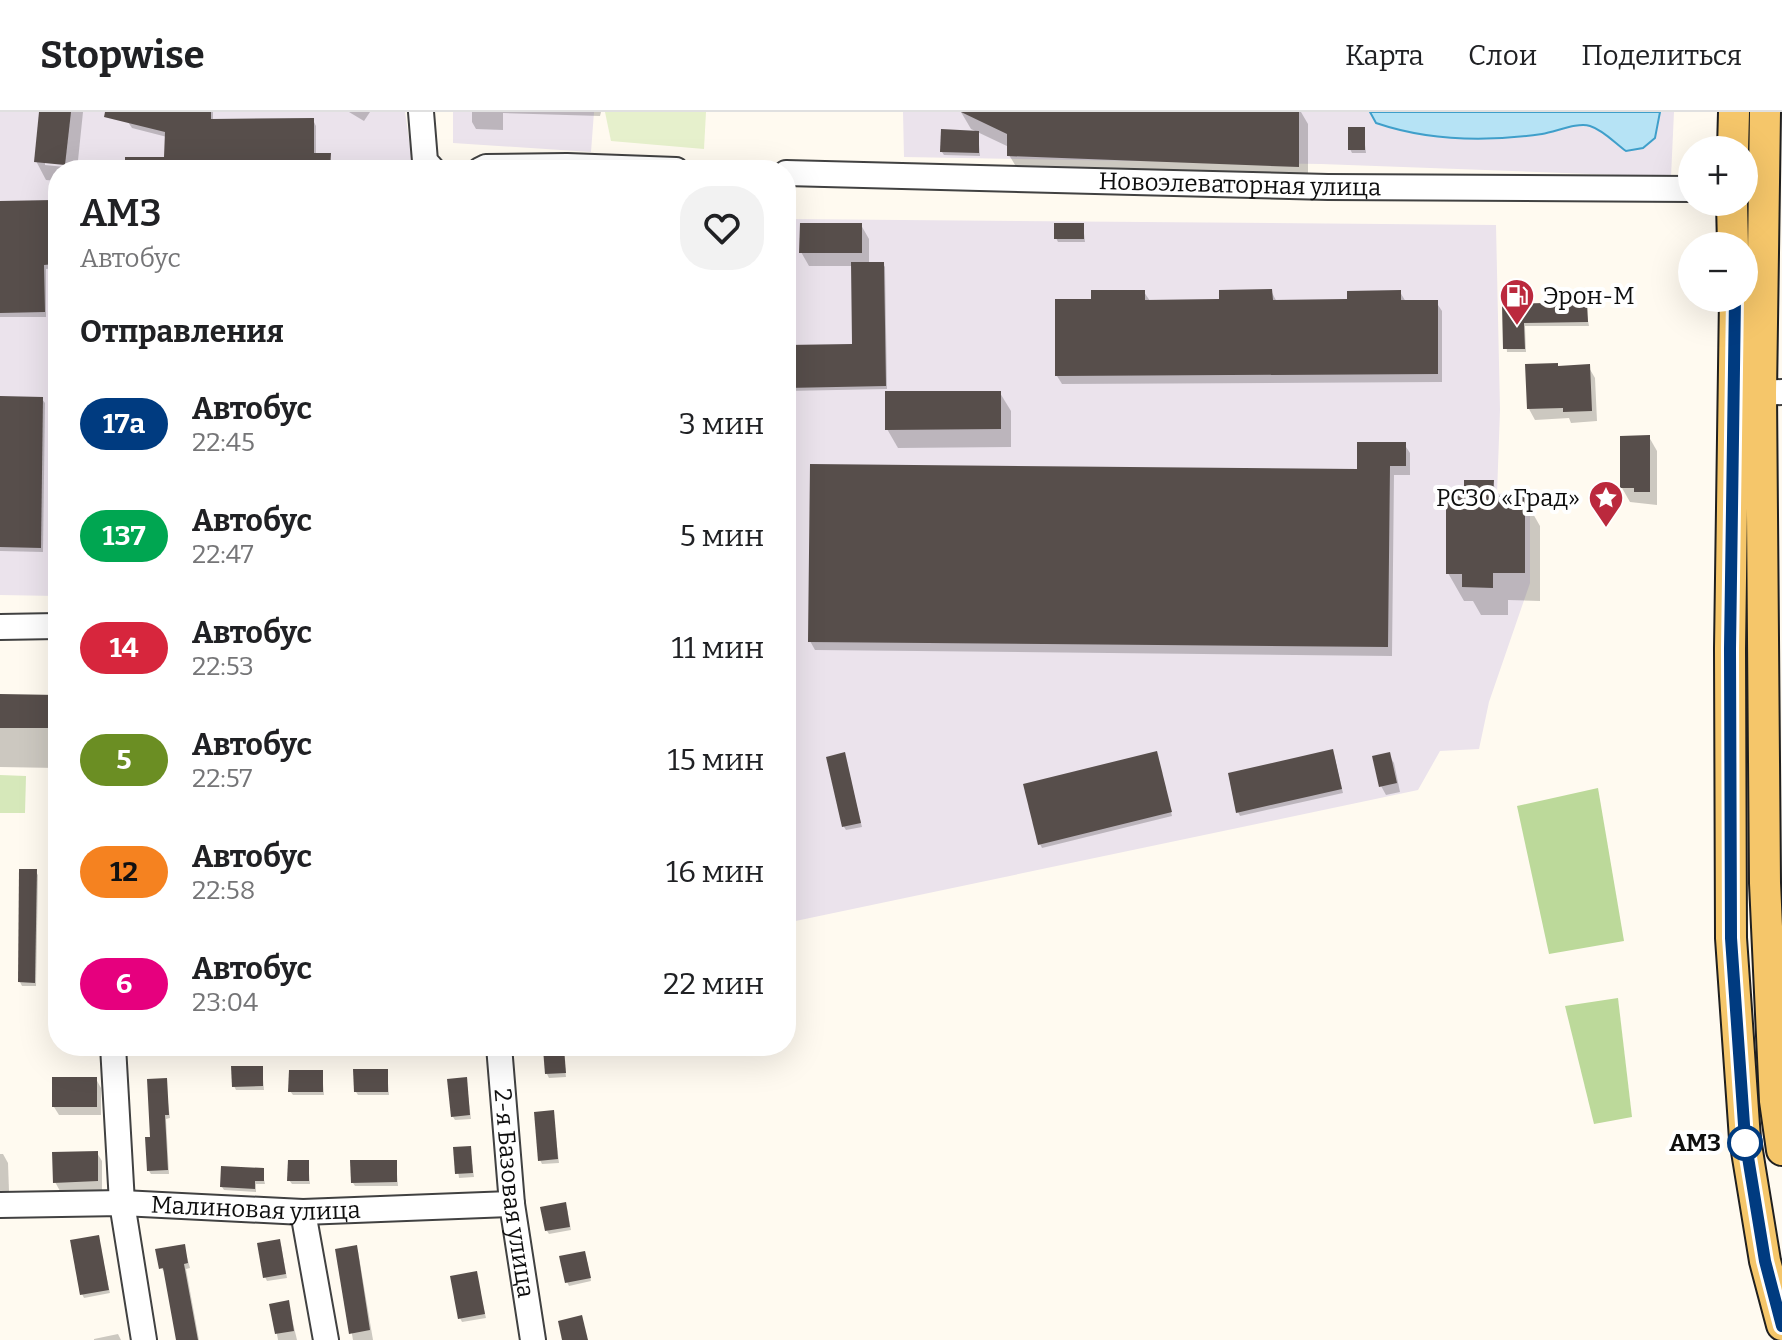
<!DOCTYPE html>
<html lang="ru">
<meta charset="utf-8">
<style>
:root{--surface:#fff;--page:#f2f2f2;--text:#202124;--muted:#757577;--line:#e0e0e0}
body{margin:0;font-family:Bitter,serif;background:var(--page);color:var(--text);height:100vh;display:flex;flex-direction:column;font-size:30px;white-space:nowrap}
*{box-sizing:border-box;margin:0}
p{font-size:26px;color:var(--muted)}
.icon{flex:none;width:44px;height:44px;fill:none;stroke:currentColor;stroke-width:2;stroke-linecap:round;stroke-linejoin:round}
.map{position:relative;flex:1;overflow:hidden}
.drawer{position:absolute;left:48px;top:48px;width:748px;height:896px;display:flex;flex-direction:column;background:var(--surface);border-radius:32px;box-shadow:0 8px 32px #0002}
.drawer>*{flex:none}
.badge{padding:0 16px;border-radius:26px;font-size:28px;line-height:52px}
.buttons{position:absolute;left:1678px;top:24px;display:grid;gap:16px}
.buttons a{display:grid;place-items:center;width:80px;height:80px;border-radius:50%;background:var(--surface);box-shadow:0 8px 32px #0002;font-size:40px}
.map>.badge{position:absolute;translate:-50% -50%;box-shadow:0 0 0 4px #fff}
h2{padding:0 32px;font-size:30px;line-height:72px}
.round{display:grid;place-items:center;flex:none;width:84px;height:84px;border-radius:32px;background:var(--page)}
.head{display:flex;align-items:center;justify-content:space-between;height:136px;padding:0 32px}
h1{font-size:38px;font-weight:600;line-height:60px}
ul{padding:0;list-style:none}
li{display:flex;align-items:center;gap:24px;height:112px;padding:0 32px}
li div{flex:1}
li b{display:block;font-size:30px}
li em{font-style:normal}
li .badge{min-width:88px;font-weight:700;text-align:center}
header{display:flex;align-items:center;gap:48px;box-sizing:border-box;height:112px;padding:0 40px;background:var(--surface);border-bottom:2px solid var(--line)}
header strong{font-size:38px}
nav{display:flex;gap:44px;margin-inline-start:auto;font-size:28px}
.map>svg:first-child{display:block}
.industrial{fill:#ebe3ec}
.green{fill:#d6e8ba}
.forest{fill:#bcd99a}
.pitch{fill:#e6f0cc}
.water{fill:#b6e3f5;stroke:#3f9fca;stroke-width:2}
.shadow{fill:#0003;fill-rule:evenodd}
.building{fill:#574e4b}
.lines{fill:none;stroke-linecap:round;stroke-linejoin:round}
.minor-casing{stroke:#414141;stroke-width:28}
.major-casing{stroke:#1f1f1f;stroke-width:34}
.minor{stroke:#fff;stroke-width:24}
.major{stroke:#f5c66a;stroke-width:30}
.line-casing{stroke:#fff;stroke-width:18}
.line{stroke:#003b80;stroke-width:12}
.stop-dot{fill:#fff;stroke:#003b80;stroke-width:4}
.labels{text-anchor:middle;stroke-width:8;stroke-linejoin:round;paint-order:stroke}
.street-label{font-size:24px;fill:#0e0e0e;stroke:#fff}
.poi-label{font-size:24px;fill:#0e0e0e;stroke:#fff;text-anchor:start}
.stop-label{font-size:24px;font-weight:bold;fill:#0e0e0e;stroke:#fff;text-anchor:end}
</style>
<header>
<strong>Stopwise</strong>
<nav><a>Карта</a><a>Слои</a><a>Поделиться</a></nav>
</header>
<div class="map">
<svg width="1782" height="1228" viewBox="0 0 1782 1228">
<rect width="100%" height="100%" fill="#fffaf0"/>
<g class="industrial">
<polygon points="0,0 405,0 412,48 412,58 58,58 58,484 0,483"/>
<polygon points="453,0 594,0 591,40 453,31"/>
<polygon points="903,0 1674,0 1671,65 1321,52 904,45"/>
<polygon points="786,107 1496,113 1500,298 1497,382 1530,379 1530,471 1489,590 1479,637 1440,639 1418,678 786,811"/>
</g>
<polygon class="green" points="0,663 26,664 25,701 0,701"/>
<g class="forest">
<polygon points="1598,676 1624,829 1549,842 1517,694"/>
<polygon points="1618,886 1632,1005 1594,1012 1565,894"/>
</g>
<polygon class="pitch" points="605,0 706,0 704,37 611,29"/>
<path class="water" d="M1370 0H1660L1655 26 1643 36 1626 39C1615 31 1603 18 1590 14 1577 10 1556 20 1542 22 1486 30 1429 29 1376 11Z"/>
<g class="shadow">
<path d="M41 0H83L77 58H58V69L46 68 36 49ZM45 49 75 52V56L45 53Z"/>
<polygon points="131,0 213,0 213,9 313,8 316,14 316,43 329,43 333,58 127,58 166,47 167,25 132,16 128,10"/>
<polygon points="349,0 370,0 364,9"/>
<polygon points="472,0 601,0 600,4 503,1 503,18 476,17 472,10"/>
<polygon points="961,0 1301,0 1308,12 1308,72 1020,61 1009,43 1009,35 971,17"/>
<polygon points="1363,17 1366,41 1352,41 1350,37"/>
<polygon points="978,21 980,44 944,43 942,40"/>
<polygon points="52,90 54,94 55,156 46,157 46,205 0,205 0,92"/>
<polygon points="861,113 869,127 869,152 883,152 885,155 887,277 786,279 786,235 854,234 853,154 809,154 801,140"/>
<polygon points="1083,113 1085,130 1058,130 1056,126"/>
<polygon points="1271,179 1277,190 1349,189 1400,180 1406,190 1436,190 1442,199 1442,270 1062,272 1057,264 1093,189 1144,180 1150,189 1221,189"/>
<polygon points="1585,192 1589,214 1525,214 1526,240 1507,240 1504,194"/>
<polygon points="55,233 58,233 58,258 55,253"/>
<polygon points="1588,254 1595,266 1597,309 1571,311 1569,306 1535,308 1529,297"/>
<polygon points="1000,281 1011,299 1011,335 898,336 887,317"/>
<polygon points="0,286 42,287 45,291 43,440 0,439"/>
<polygon points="1649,325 1657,339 1657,393 1630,390 1622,376"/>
<polygon points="1404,332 1410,341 1410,363 1394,363 1392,544 815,538 810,529 1359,359"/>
<polygon points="1492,370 1501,386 1524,386 1540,414 1540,489 1508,488 1508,503 1481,503 1473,489 1464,489 1448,461 1466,386"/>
<polygon points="0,584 58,585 58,656 0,655"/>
<polygon points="844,642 862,715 846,718 844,715"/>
<polygon points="1334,643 1343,681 1240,704 1238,700"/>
<polygon points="1389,643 1394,651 1400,680 1386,683 1381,674"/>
<polygon points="1158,645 1172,704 1042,736 1040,732"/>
<polygon points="35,759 38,763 36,874 22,874 20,870"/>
<polygon points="52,894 58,894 58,929 52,920"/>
<polygon points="563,938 566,965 549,966 547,962"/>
<polygon points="262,956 264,978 236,978 234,974"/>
<polygon points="387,959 389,983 358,983 356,980"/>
<polygon points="322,960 324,983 293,983 290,979"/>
<polygon points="96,967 101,976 101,1003 59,1003 54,995"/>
<polygon points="466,967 471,1007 455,1008 453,1005"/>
<polygon points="165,968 170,1006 166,1007 169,1062 151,1062 149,1059 153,1027"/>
<polygon points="553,1000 559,1051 542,1052 540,1048"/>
<polygon points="470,1036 474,1065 459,1066 455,1037"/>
<polygon points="97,1041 102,1049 102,1078 60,1079 55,1070"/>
<polygon points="0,1042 3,1042 8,1051 9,1079 0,1079"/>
<polygon points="308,1050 310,1072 292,1072 289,1068"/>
<polygon points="396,1050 398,1074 355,1074 353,1071"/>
<polygon points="262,1058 265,1072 256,1072 256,1080 224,1078 222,1075"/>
<polygon points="567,1096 571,1118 549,1122 547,1119"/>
<polygon points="98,1125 110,1181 84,1186 82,1182"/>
<polygon points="281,1133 287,1166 267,1169 265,1165"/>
<polygon points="184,1134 190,1156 186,1157 199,1228 178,1228 166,1161 161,1156"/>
<polygon points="356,1135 358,1139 373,1228 353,1228 338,1138"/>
<polygon points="586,1144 591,1169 569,1174 567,1170"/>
<polygon points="476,1161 486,1206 462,1210 460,1206"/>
<polygon points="288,1190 297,1228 278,1228 272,1193"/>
<polygon points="118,1222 121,1228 94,1228 94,1227"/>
</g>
<g class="building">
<polygon points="39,0 71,0 65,53 34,50"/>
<polygon points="105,0 211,0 211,7 314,6 314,41 331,41 330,58 125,58 125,45 164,45 165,20 104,5"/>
<polygon points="961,0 1299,0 1299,55 1007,44 1007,22"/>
<rect x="1348" y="15" width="17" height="23"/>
<polygon points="941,17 979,19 979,41 940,40"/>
<polygon points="53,88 54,152 44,153 45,200 0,201 0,89"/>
<polygon points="800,111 862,111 862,141 799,141"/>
<rect x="1054" y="111" width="30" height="16"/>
<polygon points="851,150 884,150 886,274 786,276 786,233 852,232"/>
<polygon points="1272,177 1273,188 1347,187 1347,179 1401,178 1401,188 1438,188 1438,262 1055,264 1055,187 1091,187 1091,178 1145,178 1145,188 1219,187 1219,178"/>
<polygon points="1587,190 1588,210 1524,211 1525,237 1503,237 1502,192"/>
<polygon points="1558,251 1558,254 1590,252 1592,299 1563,300 1563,296 1527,297 1525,252"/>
<polygon points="885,279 1001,279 1001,317 885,318"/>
<polygon points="0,284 43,285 41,436 0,435"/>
<polygon points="1650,323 1650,380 1634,380 1634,376 1620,376 1620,324"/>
<polygon points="1357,330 1406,330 1406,354 1390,354 1388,535 808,530 810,352 1357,357"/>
<polygon points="1464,368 1494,368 1493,384 1525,384 1525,461 1493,461 1493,476 1462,475 1462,462 1446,462 1446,383 1464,384"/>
<polygon points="0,582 58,583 58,616 0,616"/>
<polygon points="1333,637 1342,677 1236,701 1228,661"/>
<polygon points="1157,639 1172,700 1038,733 1023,672"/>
<polygon points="845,640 861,711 842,715 826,645"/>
<polygon points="1390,640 1397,671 1379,675 1372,644"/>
<polygon points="19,757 37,757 35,871 18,870"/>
<polygon points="564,936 566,961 545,962 543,937"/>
<polygon points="231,954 263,954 263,974 232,975"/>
<polygon points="353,957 388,957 388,980 354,980"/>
<polygon points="289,958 323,958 323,980 288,980"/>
<rect x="52" y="965" width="45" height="30"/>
<polygon points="467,965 470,1003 451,1005 447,967"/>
<polygon points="167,966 169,1003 165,1003 168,1058 147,1059 145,1025 150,1025 147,967"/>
<polygon points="554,998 558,1047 538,1049 534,1000"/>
<polygon points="471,1034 473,1061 455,1062 453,1035"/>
<polygon points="98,1039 98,1069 53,1071 52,1040"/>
<polygon points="288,1048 309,1048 309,1069 287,1069"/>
<polygon points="350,1048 397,1048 397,1070 351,1071"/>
<polygon points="221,1054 264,1056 264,1069 255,1069 255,1077 220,1075"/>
<polygon points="566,1090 570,1115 545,1119 540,1095"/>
<polygon points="99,1123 109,1178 80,1183 70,1128"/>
<polygon points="280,1127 286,1162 263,1166 257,1131"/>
<polygon points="185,1132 188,1151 184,1152 198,1228 176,1228 163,1156 159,1157 155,1137"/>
<polygon points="357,1133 370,1218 349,1222 335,1137"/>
<polygon points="585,1139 591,1166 565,1171 559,1144"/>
<polygon points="477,1159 485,1202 458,1207 450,1164"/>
<polygon points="289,1188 294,1219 275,1222 269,1192"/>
<polygon points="582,1203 588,1228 562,1228 558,1209"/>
</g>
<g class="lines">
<defs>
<g id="minor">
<polyline points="421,0 425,49 433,58"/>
<polyline points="480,58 486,55 567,54 676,58"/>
<path id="s1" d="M786 61 1328 75 1692 77"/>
<polyline points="1744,77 1764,77"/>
<polyline points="1761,281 1782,280"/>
<polyline points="0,515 58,514"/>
<polyline points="113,934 122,1091 144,1228"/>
<path id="s2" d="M499 934 512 1092 533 1228"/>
<path id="s3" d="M0 1093 122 1091 303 1100 512 1092"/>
<polyline points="303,1100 326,1228"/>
</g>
<g id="major">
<polyline points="1765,0 1761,281 1765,771 1775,989 1782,1038"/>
<polyline points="1733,38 1734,0"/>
<polyline points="1732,90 1733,134"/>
<polyline points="1735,186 1730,537 1731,826 1745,1027 1765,1149 1782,1213"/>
</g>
</defs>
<use href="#minor" class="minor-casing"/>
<use href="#major" class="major-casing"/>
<use href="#minor" class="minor"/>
<use href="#major" class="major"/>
</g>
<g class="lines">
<defs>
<polyline id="line" points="1735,186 1730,537 1731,826 1745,1027 1765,1149 1782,1214"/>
</defs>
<use href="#line" class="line-casing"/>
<use href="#line" class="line"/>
</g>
<defs>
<symbol id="fuel-pin" viewBox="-11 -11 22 30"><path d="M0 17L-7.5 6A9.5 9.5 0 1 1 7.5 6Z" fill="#bb293d" stroke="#fff"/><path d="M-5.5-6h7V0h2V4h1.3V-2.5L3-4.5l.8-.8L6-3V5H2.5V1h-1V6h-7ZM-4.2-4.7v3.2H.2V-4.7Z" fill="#fff"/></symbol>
<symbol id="sight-pin" viewBox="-11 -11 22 30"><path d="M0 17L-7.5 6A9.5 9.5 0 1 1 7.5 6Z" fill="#bb293d" stroke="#fff"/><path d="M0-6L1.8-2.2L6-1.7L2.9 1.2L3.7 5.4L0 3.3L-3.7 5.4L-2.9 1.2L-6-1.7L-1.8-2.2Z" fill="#fff"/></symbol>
</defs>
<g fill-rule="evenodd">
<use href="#fuel-pin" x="1497" y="164" width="40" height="54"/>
<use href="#sight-pin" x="1586" y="366" width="40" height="54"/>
</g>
<circle class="stop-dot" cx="1745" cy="1031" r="16"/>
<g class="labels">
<g class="street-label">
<text dy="8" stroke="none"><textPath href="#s1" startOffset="454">Новоэлеваторная улица</textPath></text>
<text dy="8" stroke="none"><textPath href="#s2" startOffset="148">2-я Базовая улица</textPath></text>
<text dy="8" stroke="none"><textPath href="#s3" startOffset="256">Малиновая улица</textPath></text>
</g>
<g class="poi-label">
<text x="1543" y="192">Эрон-М</text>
<text x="1580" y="394" text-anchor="end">РСЗО «Град»</text>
</g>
<g class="stop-label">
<text x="1721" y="1039">АМЗ</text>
</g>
</g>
</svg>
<div class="buttons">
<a>+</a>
<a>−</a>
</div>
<section class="drawer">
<div class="head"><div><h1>АМЗ</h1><p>Автобус</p></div><a class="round"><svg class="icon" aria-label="heart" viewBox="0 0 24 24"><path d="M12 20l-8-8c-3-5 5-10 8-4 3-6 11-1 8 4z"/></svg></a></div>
<h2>Отправления</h2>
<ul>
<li><span class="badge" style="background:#003b80;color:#fff">17a</span><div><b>Автобус</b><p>22:45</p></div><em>3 мин</em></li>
<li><span class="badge" style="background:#00a651;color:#fff">137</span><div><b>Автобус</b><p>22:47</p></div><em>5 мин</em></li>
<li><span class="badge" style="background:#d7263d;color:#fff">14</span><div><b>Автобус</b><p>22:53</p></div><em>11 мин</em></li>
<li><span class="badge" style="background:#6b8e23;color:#fff">5</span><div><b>Автобус</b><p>22:57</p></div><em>15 мин</em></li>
<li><span class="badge" style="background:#f58220;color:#111">12</span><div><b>Автобус</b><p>22:58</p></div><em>16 мин</em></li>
<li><span class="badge" style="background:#e6007e;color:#fff">6</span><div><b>Автобус</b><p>23:04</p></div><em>22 мин</em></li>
</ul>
</section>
</div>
